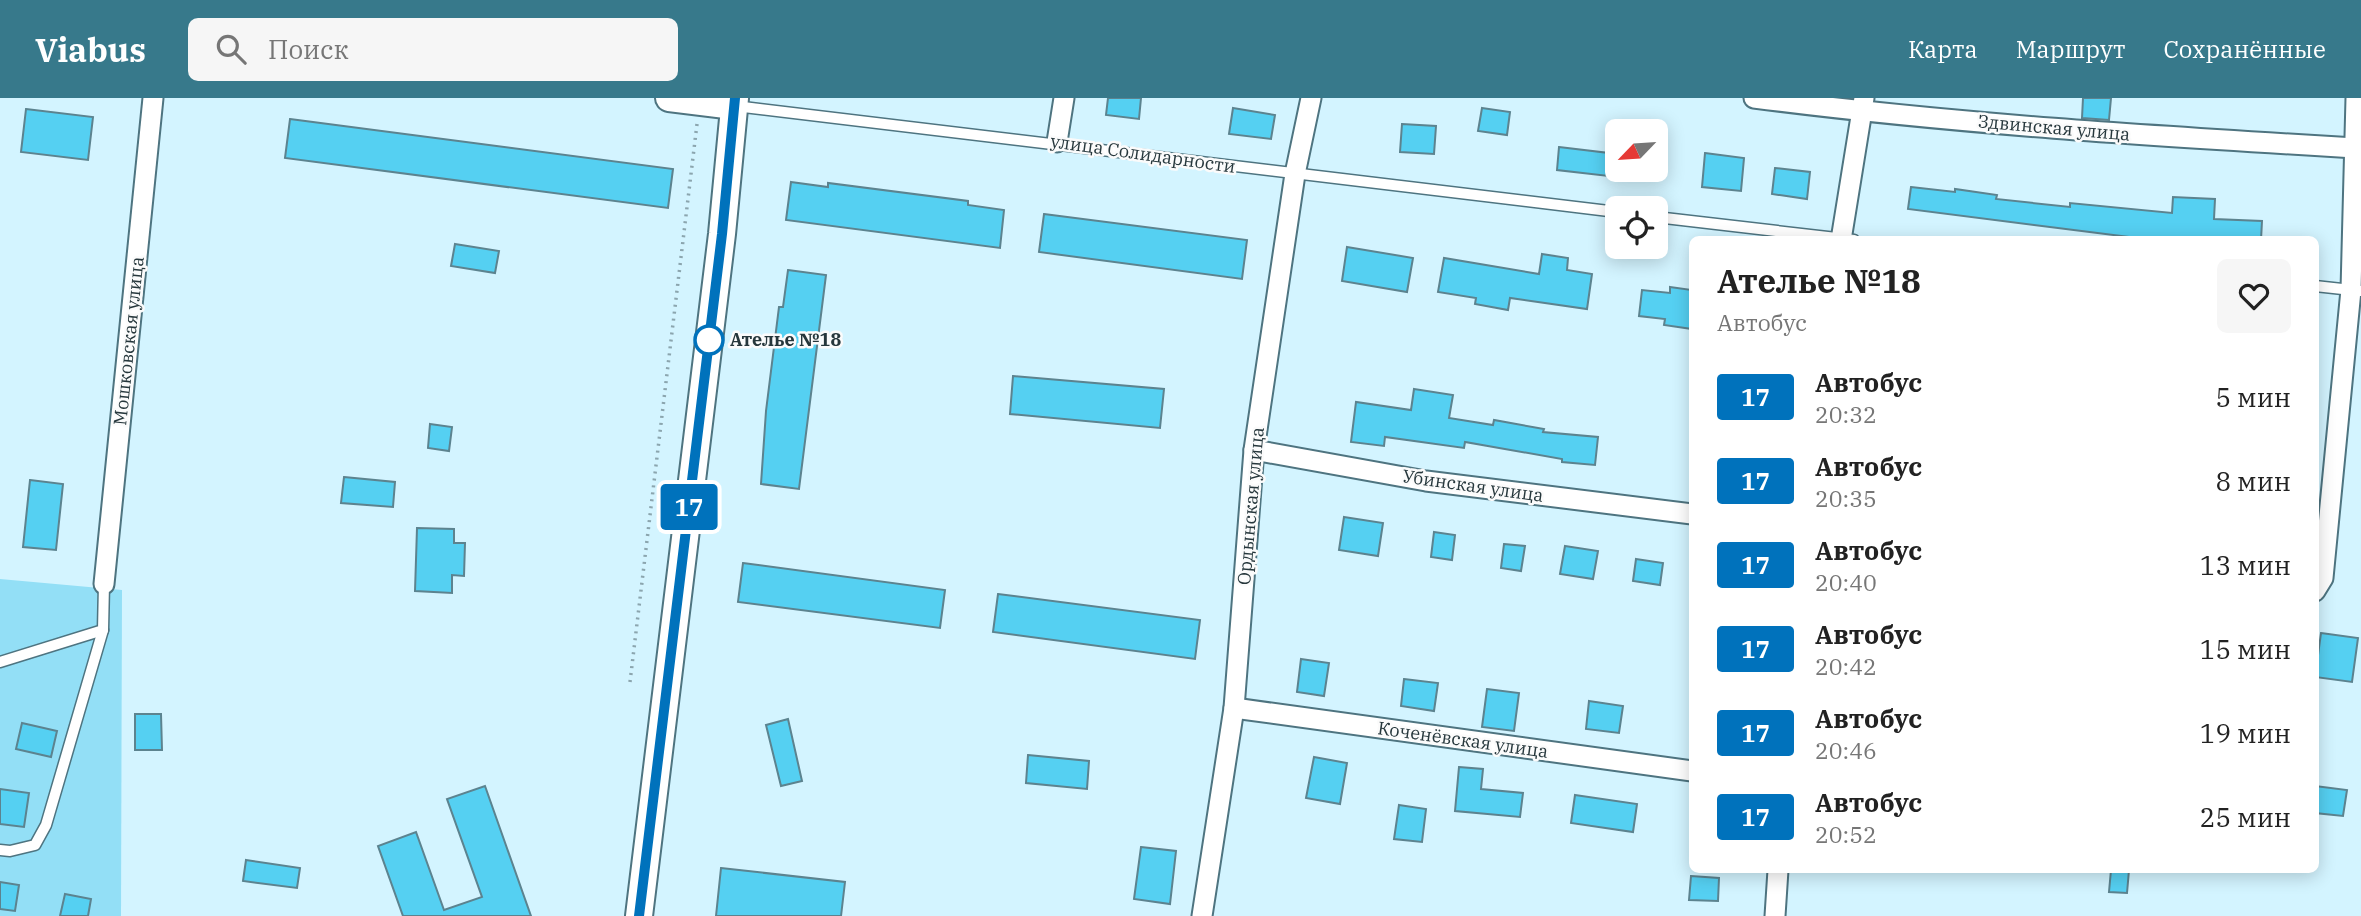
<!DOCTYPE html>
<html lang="ru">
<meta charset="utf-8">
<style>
:root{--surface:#fff;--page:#f6f6f6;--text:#222;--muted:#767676;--accent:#37798b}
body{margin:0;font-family:"IBM Plex Serif",serif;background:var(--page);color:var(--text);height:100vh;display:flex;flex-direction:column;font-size:26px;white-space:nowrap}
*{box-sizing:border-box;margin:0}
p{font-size:23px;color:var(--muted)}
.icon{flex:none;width:38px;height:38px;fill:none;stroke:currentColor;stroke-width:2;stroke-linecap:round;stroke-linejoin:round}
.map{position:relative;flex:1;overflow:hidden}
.drawer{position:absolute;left:1689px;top:138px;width:630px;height:637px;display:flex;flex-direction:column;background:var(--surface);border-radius:10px;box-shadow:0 4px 18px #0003}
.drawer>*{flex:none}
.badge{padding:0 14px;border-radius:5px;font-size:24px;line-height:46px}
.needle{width:46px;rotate:245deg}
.buttons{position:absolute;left:1605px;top:21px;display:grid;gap:14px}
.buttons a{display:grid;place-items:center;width:63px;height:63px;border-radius:10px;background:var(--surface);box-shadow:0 4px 18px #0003;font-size:35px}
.map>.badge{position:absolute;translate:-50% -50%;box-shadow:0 0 0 4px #fff}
.round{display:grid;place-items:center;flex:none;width:74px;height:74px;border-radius:10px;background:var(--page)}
.overview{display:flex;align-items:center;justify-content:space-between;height:119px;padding:0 28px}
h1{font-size:33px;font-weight:800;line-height:52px}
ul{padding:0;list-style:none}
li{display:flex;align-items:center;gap:21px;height:84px;padding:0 28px}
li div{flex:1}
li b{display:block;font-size:26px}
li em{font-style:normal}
li .badge{min-width:77px;font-weight:700;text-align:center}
header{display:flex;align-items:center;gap:42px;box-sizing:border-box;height:98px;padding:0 35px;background:var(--accent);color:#fff}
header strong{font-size:33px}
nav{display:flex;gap:38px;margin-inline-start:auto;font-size:24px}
.search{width:490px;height:63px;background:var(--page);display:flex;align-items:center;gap:18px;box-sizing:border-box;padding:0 24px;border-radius:10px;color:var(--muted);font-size:26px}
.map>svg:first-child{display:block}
.green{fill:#93dff6}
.building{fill:#55d0f2;stroke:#5c838f;stroke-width:2}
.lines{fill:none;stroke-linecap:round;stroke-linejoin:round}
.lane-casing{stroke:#4e7480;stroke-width:13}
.street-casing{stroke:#4e7480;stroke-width:23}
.secondary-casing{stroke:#4e7480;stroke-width:30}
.path{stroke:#8ba5ae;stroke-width:3.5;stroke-dasharray:2 5;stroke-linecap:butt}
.lane{stroke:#fff;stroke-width:10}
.street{stroke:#fff;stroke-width:19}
.secondary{stroke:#fff;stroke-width:26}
.line-casing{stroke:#fff;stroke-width:16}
.line{stroke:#0072bc;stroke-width:10}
.stop-dot{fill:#fff;stroke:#0072bc;stroke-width:3.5}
.labels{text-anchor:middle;stroke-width:5;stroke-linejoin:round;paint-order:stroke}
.street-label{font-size:18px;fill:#26373c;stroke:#fbfbfb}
.stop-label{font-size:18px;font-weight:bold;fill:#26373c;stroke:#fbfbfb;text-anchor:start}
</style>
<header>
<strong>Viabus</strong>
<div class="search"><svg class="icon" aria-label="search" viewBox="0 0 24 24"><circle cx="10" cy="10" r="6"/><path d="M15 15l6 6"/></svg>Поиск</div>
<nav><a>Карта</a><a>Маршрут</a><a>Сохранённые</a></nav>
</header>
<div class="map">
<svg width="2361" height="818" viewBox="0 0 2361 818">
<rect width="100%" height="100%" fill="#d3f4ff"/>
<polygon class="green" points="0,481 122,492 121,818 0,818"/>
<g class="building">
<polygon points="1108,0 1141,0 1139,21 1106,17"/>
<polygon points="2083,0 2111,0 2109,22 2082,20"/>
<polygon points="1233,10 1275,17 1271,41 1229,36"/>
<polygon points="1482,10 1510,14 1507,37 1478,33"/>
<polygon points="26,11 93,19 88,62 21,54"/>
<polygon points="290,21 673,71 668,110 285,60"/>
<polygon points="1402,26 1436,28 1434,56 1400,54"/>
<polygon points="1559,49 1617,56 1617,79 1557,72"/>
<polygon points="1705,55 1744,60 1741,93 1702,89"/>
<polygon points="1775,70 1810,74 1807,101 1772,96"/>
<polygon points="791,84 828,89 828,85 968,103 968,107 1004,112 1000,150 786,122"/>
<polygon points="1911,89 1955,94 1955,91 1997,97 1996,101 2070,109 2070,105 2172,115 2173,99 2215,101 2214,121 2262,123 2261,142 2153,142 1908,111"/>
<polygon points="1044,116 1247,142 1242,181 1039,154"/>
<polygon points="455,146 499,153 495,175 451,168"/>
<polygon points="1347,149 1413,160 1407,194 1342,183"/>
<polygon points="1542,156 1568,160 1567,172 1592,176 1587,211 1510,200 1508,212 1475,206 1476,200 1438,194 1444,160 1539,176"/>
<polygon points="788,172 826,177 799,391 761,386 766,313 779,209 783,209"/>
<polygon points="1670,189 1692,192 1692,231 1664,227 1665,221 1639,218 1642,192 1670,195"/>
<polygon points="1013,278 1164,291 1160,330 1010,316"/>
<polygon points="1414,291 1453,297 1449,320 1493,327 1494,322 1544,331 1543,334 1598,339 1595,367 1562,364 1562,361 1465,344 1464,350 1385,339 1384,348 1351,344 1356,304 1411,312"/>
<polygon points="430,326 452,329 449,353 428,350"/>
<polygon points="344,379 395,384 393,409 341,405"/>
<polygon points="30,382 63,386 56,452 23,449"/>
<polygon points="1344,419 1383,425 1378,458 1339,452"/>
<polygon points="417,430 454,431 454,445 465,445 464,478 452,477 452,495 415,493"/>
<polygon points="1434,434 1455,437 1452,462 1431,459"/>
<polygon points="1504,446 1525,448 1521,473 1501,470"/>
<polygon points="1565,448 1598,453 1593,481 1560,476"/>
<polygon points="1636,461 1663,465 1660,487 1633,483"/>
<polygon points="743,465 945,492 940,530 738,504"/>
<polygon points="998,496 1200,522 1195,561 993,534"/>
<polygon points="2321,535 2358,540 2352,584 2315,579"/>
<polygon points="1301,561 1329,565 1324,598 1297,594"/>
<polygon points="1404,581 1438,585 1434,613 1401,608"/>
<polygon points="1487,591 1519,595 1514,633 1482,629"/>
<polygon points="1589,603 1623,608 1619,635 1586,631"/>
<polygon points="135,616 161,616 162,652 135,652"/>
<polygon points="788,621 802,683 781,688 766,627"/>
<polygon points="22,625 57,633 51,659 16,651"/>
<polygon points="1028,657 1089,663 1087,691 1026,685"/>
<polygon points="1314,659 1347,665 1340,706 1306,700"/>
<polygon points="1459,669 1483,671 1481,691 1523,695 1520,719 1455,713"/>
<polygon points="485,688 531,818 403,818 378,748 416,734 444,812 482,799 447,701"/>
<polygon points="2315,688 2347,692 2343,718 2315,715"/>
<polygon points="0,691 29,695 24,729 0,726"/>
<polygon points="1575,697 1637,706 1633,734 1571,725"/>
<polygon points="1399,707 1426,711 1422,744 1394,741"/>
<polygon points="1141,749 1176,753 1170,806 1134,801"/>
<polygon points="246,762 300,770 297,790 243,783"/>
<polygon points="721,770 845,784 841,818 716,818"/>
<polygon points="2111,772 2129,772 2127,795 2109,794"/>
<polygon points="1691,778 1719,780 1718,803 1689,802"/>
<polygon points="0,784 19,787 15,813 0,811"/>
<polygon points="65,796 91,801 88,818 60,818"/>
</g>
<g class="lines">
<defs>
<g id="lane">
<polyline points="735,8 1617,114"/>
<polyline points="1656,119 1854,142"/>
<polyline points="2315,188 2361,193"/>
<polyline points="0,564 103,532 104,486"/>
<polyline points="0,752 10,753 35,747 46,727 103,532"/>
</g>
<g id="street">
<path d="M1754 0C1954 26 2154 38 2355 50"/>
<polyline points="1057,44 1064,0"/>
<polyline points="1841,142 1864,0"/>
<polyline points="1254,352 1426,383 1692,416"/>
<polyline points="104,486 153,0"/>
<polyline points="2315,493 2323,480 2351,192 2356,0"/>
<polyline points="1234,610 1692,673"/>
<polyline points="1202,818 1234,610 1254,352 1295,76 1311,0"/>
<polyline points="1775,818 1778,772"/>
</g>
<g id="secondary">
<polyline points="669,0 734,8"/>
<polyline points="639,818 722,136 735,0"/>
</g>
</defs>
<use href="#lane" class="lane-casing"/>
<use href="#street" class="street-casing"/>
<use href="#secondary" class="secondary-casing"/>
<polyline class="path" points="630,584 697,26"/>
<use href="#lane" class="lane"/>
<use href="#street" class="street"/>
<use href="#secondary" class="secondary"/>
</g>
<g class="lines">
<defs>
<polyline id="line" points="639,818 722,136 735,0"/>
</defs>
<use href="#line" class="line-casing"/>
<use href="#line" class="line"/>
</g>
<circle class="stop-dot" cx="709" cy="242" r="14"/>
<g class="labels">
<g class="street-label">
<text transform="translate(2054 30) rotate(5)" y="6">Здвинская улица</text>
<text transform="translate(1143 56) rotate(8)" y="6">улица Солидарности</text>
<text transform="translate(129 243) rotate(-84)" y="6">Мошковская улица</text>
<text transform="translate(1473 388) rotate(8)" y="6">Убинская улица</text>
<text transform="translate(1251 408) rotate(-85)" y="6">Ордынская улица</text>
<text transform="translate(1463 642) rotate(8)" y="6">Коченёвская улица</text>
</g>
<g class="stop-label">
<text x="730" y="248">Ателье №18</text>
</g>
</g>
</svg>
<div class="buttons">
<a><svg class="needle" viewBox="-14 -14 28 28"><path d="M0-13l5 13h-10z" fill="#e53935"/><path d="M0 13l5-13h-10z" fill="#767676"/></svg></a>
<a><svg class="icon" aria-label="locate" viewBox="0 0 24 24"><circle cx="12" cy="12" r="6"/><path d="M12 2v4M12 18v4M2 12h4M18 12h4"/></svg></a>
</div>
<b class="badge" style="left:689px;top:409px;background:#0072bc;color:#fff">17</b>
<section class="drawer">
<div class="overview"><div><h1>Ателье №18</h1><p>Автобус</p></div><a class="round"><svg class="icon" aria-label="heart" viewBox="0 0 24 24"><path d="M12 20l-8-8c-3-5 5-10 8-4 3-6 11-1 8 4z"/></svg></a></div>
<ul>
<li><span class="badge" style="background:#0072bc;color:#fff">17</span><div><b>Автобус</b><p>20:32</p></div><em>5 мин</em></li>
<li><span class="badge" style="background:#0072bc;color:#fff">17</span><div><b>Автобус</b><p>20:35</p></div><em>8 мин</em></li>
<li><span class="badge" style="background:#0072bc;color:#fff">17</span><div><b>Автобус</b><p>20:40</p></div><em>13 мин</em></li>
<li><span class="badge" style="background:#0072bc;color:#fff">17</span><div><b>Автобус</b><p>20:42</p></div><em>15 мин</em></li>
<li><span class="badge" style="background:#0072bc;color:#fff">17</span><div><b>Автобус</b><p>20:46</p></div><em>19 мин</em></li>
<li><span class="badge" style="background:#0072bc;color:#fff">17</span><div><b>Автобус</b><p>20:52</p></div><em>25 мин</em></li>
</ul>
</section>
</div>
